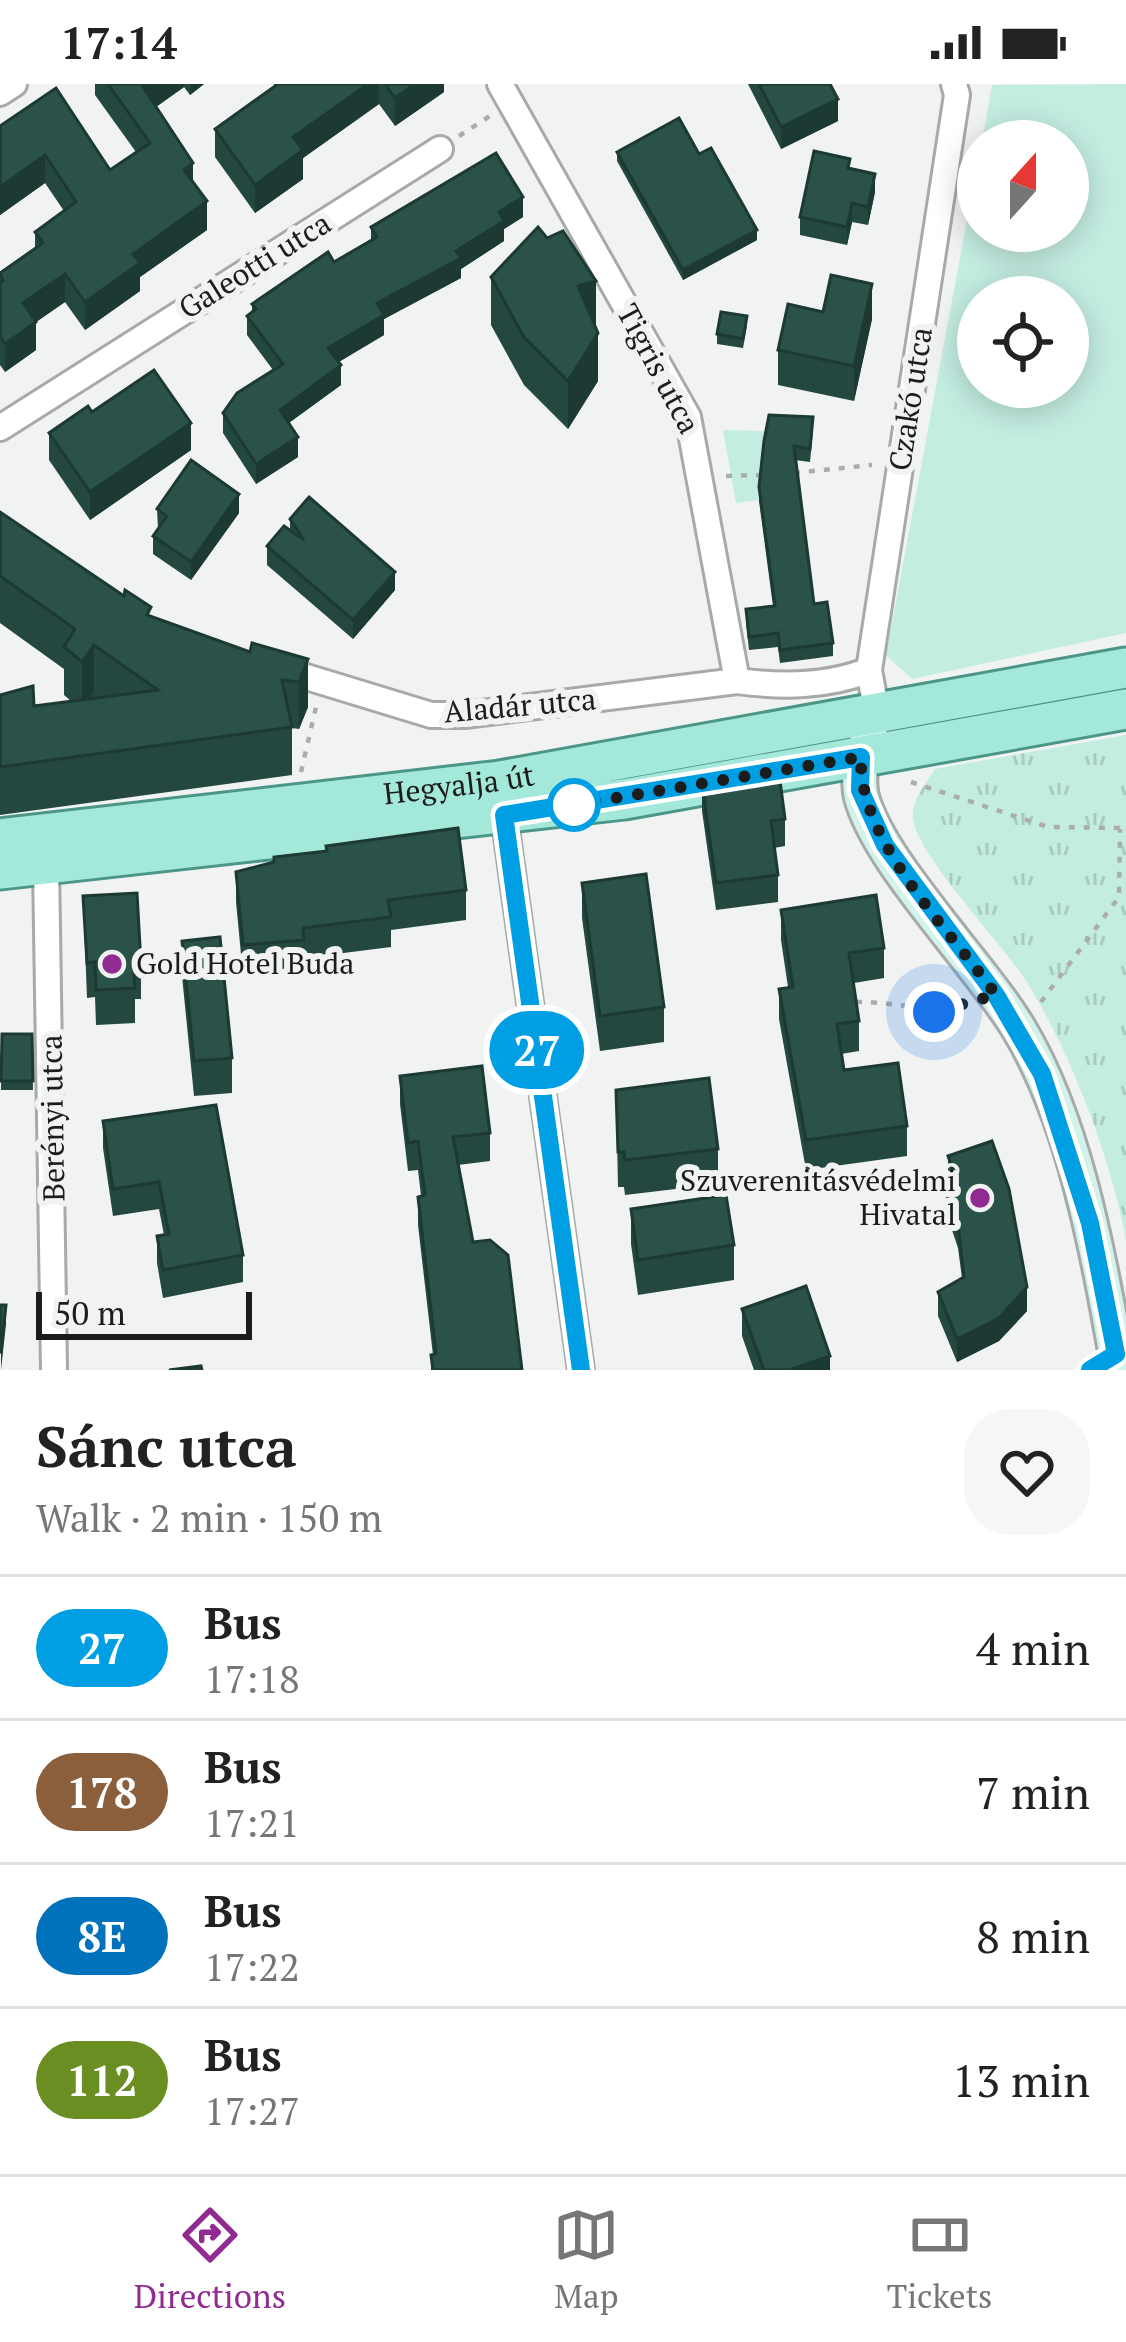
<!DOCTYPE html>
<meta charset="utf-8">
<style>
:root{--surface:#fff;--page:#f6f6f6;--text:#222;--muted:#767676;--line:#e0e0e0;--accent:#922b91}
body{margin:0;font-family:"PT Serif",serif;background:var(--page);color:var(--text);height:100vh;display:flex;flex-direction:column;font-size:45px;white-space:nowrap}
*{box-sizing:border-box;margin:0}
p{font-size:39px;color:var(--muted)}
.icon{flex:none;width:66px;height:66px;fill:none;stroke:currentColor;stroke-width:2;stroke-linecap:round;stroke-linejoin:round}
.map{position:relative;height:1286px;overflow:hidden}
.sheet{display:flex;flex-direction:column;background:var(--surface);flex:1}
.sheet>*{flex:none}
.badge{padding:0 24px;border-radius:39px;font-size:42px;line-height:78px}
.needle{width:78px;rotate:21deg}
.controls{position:absolute;left:957px;top:36px;display:grid;gap:24px}
.controls a{display:grid;place-items:center;width:132px;height:132px;border-radius:50%;background:var(--surface);box-shadow:0 6px 30px #0003;font-size:60px}
.scale{position:absolute;left:36px;bottom:30px;width:216px;box-sizing:border-box;padding-left:12px;border:6px solid #1b1c1c;border-top:0;font-size:33px;line-height:42px;white-space:nowrap;color:#1b1c1c;-webkit-text-stroke:9px #f0f3f2;paint-order:stroke}
.you{position:absolute;width:60px;height:60px;margin:-30px;border:9px solid #fff;border-radius:50%;background:#1a73e8;box-shadow:0 0 0 18px #1a73e833}
.map>.badge{position:absolute;translate:-50% -50%;box-shadow:0 0 0 6px #fff}
.round{display:grid;place-items:center;flex:none;width:126px;height:126px;border-radius:48px;background:var(--page)}
.headline{display:flex;align-items:center;justify-content:space-between;height:204px;padding:0 36px}
h1{font-size:57px;font-weight:700;line-height:90px}
ul{padding:0;list-style:none}
li{display:flex;align-items:center;gap:36px;height:144px;padding:0 36px;border-top:3px solid var(--line)}
li div{flex:1}
li b{display:block;font-size:45px}
li em{font-style:normal}
li .badge{min-width:132px;font-weight:700;text-align:center}
.status{display:flex;justify-content:space-between;align-items:center;height:84px;padding:0 60px;background:var(--surface);direction:ltr}
.status svg{height:33px;fill:currentColor}
.menu{display:flex;justify-content:space-around;align-items:center;height:168px;border-top:3px solid var(--line);background:var(--surface);font-size:33px;color:var(--muted)}
.menu a{display:grid;justify-items:center;gap:6px}
.menu .current{color:var(--accent)}
.map>svg:first-child{display:block}
.grass{fill:#c4ede2;fill-rule:evenodd}
.park{fill:url(#park-tufts)}
.lines{fill:none;stroke-linecap:round;stroke-linejoin:round}
.street-casing{stroke:#a7aaa9;stroke-width:30}
.secondary-casing{stroke:#a7aaa9;stroke-width:39}
.primary-casing{stroke:#4c9687;stroke-width:45}
.path{stroke:#abadac;stroke-width:4.5;stroke-dasharray:6 9;stroke-linecap:butt}
.street{stroke:#fff;stroke-width:24}
.secondary{stroke:#d1f3ec;stroke-width:33}
.primary{stroke:#a4e8da;stroke-width:39}
.wall{fill:#24473f}
.shaded-wall{fill:#1d3933}
.building{fill:#2a5249;stroke:#1d3933;stroke-width:3}
.line-casing{stroke:#fff;stroke-width:27}
.line{stroke:#009ee3;stroke-width:18}
.walk{stroke:#1b1c1c;stroke-width:12;stroke-dasharray:0 21.6}
.stop-dot{fill:#fff;stroke:#009ee3;stroke-width:6}
.poi-dot{fill:#922b91;stroke:#f0f3f2;stroke-width:4.5}
.labels{text-anchor:middle;stroke-width:12;stroke-linejoin:round;paint-order:stroke}
.street-label{font-size:30px;fill:#1b1c1c;stroke:#f0f3f2}
.poi-label{font-size:30px;fill:#1b1c1c;stroke:#f0f3f2;text-anchor:start}
</style>
<div class="status"><b>17:14</b><svg viewBox="0 0 49 12"><path d="M0 12V9h3v3zM5 12V6h3v6zM10 12V3h3v9zM15 12V0h3v12zM26 1h20v11H26zM47 4h2v5h-2z"/></svg></div>
<div class="map">
<svg width="1126" height="1286" viewBox="0 0 1126 1286">
<defs>
<pattern id="park-tufts" width="24" height="20" patternUnits="userSpaceOnUse" patternTransform="scale(3)"><rect width="24" height="20" fill="#c4ede2"/><path d="M3 7l-1-3M5 7V3M7 7l1-3M15 17l-1-3M17 17v-4M19 17l1-3" fill="none" stroke="#a8cbc1"/></pattern>
</defs>
<rect width="100%" height="100%" fill="#f0f3f2"/>
<g class="grass">
<path d="M1126 0V549L912 595 886 571 978 77V147H1068V57H982L992 1ZM978 213H1068V303H978Z"/>
<polygon points="723,346 766,347 759,416 736,419"/>
</g>
<path class="park" d="M1126 651V1157C1113 1079 1070 967 1028 900 1005 862 918 773 913 735 911 717 926 699 935 685Z"/>
<g class="lines">
<defs>
<g id="street">
<polyline points="500,0 688,333 737,597"/>
<polyline points="0,9 14,0"/>
<polyline points="0,344 440,65"/>
<path d="M277 584 431 631H465L737 597C782 603 827 603 869 586"/>
<polyline points="877,630 869,586 957,11 954,0"/>
<polyline points="504,731 581,1286"/>
<polyline points="46,782 54,1286"/>
</g>
<path id="secondary" d="M870 648C863 668 857 689 861 711 877 777 980 880 1019 945 1077 1042 1099 1176 1119 1286"/>
<g id="primary">
<path id="s1" d="M0 755 500 697 1126 584"/>
<polyline points="0,785 624,715 1126,625"/>
</g>
</defs>
<use href="#street" class="street-casing"/>
<use href="#secondary" class="secondary-casing"/>
<use href="#primary" class="primary-casing"/>
<g class="path">
<polyline points="459,52 490,32"/>
<polyline points="794,389 872,381"/>
<polyline points="726,392 762,391"/>
<polyline points="301,688 316,623"/>
<polyline points="911,698 1048,743 1126,744"/>
<path d="M856 918C894 917 926 930 962 920"/>
<polyline points="1041,918 1119,813 1120,745"/>
</g>
<use href="#street" class="street"/>
<use href="#secondary" class="secondary"/>
<use href="#primary" class="primary"/>
</g>
<g class="wall">
<polygon points="95,0 204,0 190,11 184,3 156,23 193,98 207,146 140,193 140,207 85,246 65,218 36,238 36,266 5,288 0,281 0,189 35,164 35,148 64,127 45,99 0,131 0,42 110,86 136,68 95,11"/>
<polygon points="274,0 444,0 444,8 395,42 379,20 303,74 303,95 255,129 215,73 215,45 274,3"/>
<polygon points="748,0 830,0 838,37 781,65"/>
<polygon points="617,68 699,70 757,156 683,196 617,77"/>
<polygon points="850,85 875,108 868,141 852,138 847,161 800,151 800,133"/>
<polygon points="523,133 504,145 504,157 461,185 461,194 384,235 384,251 339,278 341,301 289,339 298,373 256,400 223,349 223,329 273,286 247,251 247,232 252,228 252,220 334,178 371,157 371,143"/>
<polygon points="491,193 596,244 598,297 568,345 524,301 491,241"/>
<polygon points="823,228 872,235 854,317 778,301 778,266"/>
<polygon points="747,242 743,264 717,260 717,250"/>
<polygon points="92,328 191,366 90,436 49,376 49,349"/>
<polygon points="813,346 810,378 795,376 814,520 833,559 833,572 780,579 778,563 749,566 746,538 746,525 773,522 759,417 764,357"/>
<polygon points="157,425 239,429 191,496 153,470 153,452 158,445"/>
<polygon points="0,428 151,532 250,568 308,575 308,623 299,645 292,644 292,691 0,731 0,611 34,622 71,617 64,611 64,585 0,539"/>
<polygon points="290,435 395,506 353,555 267,481 267,462 290,447"/>
<polygon points="702,700 785,735 785,762 774,764 778,791 778,818 716,826 702,727"/>
<polygon points="236,788 466,806 466,836 391,846 391,863 304,874 304,886 243,891 236,818"/>
<polygon points="582,799 664,923 664,958 600,967 582,834"/>
<polygon points="83,812 141,880 141,915 135,915 135,939 96,941 95,913 87,914"/>
<polygon points="781,826 884,864 884,894 854,899 859,937 859,967 841,970 844,986 907,1042 907,1072 806,1086 779,935 779,905 788,903 781,856"/>
<polygon points="182,857 232,974 232,1009 194,1012 182,892"/>
<polygon points="2,950 32,950 33,1006 1,1006"/>
<polygon points="400,992 490,1049 490,1077 458,1081 473,1158 522,1286 431,1286 431,1271 433,1271 418,1141 418,1113 421,1112 418,1086 408,1087 400,1020"/>
<polygon points="616,1006 718,1065 718,1100 625,1111 624,1103 618,1103"/>
<polygon points="103,1037 243,1171 243,1198 163,1214 157,1179 157,1152 164,1151 159,1125 113,1132 103,1064"/>
<polygon points="948,1072 1027,1227 999,1257 957,1278 938,1232 938,1208 962,1194 958,1164 946,1128 946,1105 951,1103 948,1095"/>
<polygon points="631,1125 734,1161 734,1196 638,1211 631,1160"/>
<polygon points="742,1225 830,1286 754,1286 742,1252"/>
</g>
<g class="shaded-wall">
<polygon points="148,0 184,0 184,3 143,32 143,3"/>
<polygon points="190,0 204,0 190,11"/>
<polygon points="368,0 379,0 379,20 303,74 303,95 255,129 255,101 293,53"/>
<polygon points="415,0 444,0 444,8 395,42 395,14"/>
<polygon points="838,15 838,37 781,65 781,43"/>
<polygon points="45,71 45,99 0,131 0,103"/>
<polygon points="193,79 193,107 184,86"/>
<polygon points="875,90 875,108 868,141 868,123"/>
<polygon points="523,113 523,133 504,145 504,157 461,185 461,194 384,235 384,251 328,284 328,264 377,219 456,167 499,128"/>
<polygon points="207,117 207,146 140,193 140,207 85,246 85,218 133,170"/>
<polygon points="852,119 852,138 847,161 847,143"/>
<polygon points="757,146 757,156 683,196 683,186"/>
<polygon points="65,190 65,218 36,238 36,266 5,288 5,260 23,219"/>
<polygon points="596,197 596,245 578,202"/>
<polygon points="872,200 872,235 854,317 854,282"/>
<polygon points="598,249 598,297 568,345 568,297"/>
<polygon points="341,281 341,301 280,345 280,326"/>
<polygon points="191,339 191,366 90,436 90,408"/>
<polygon points="298,353 298,373 256,400 256,380"/>
<polygon points="239,410 239,429 191,496 191,478"/>
<polygon points="395,488 395,506 353,555 353,536"/>
<polygon points="94,561 94,608 82,626 82,578"/>
<polygon points="308,575 308,623 299,645 299,598"/>
<polygon points="1027,1203 1027,1227 999,1257 957,1278 957,1255"/>
<polygon points="6,1221 6,1240 1,1286 1,1268"/>
<polygon points="830,1272 830,1286 789,1286"/>
</g>
<g class="building">
<polygon points="108,0 148,0 143,3 193,79 184,86 207,117 133,170 140,179 85,218 65,190 23,219 36,238 5,260 0,252 0,199 3,197 0,189 43,159 35,148 76,118 45,71 0,103 0,42 56,4 110,86 150,59"/>
<polygon points="278,0 368,0 293,53 303,66 255,101 215,45"/>
<polygon points="385,0 415,0 395,14"/>
<polygon points="759,0 830,0 838,15 781,43"/>
<polygon points="679,34 699,70 711,64 757,146 683,186 617,68"/>
<polygon points="814,67 850,75 848,84 875,90 868,123 852,119 847,143 800,133"/>
<polygon points="496,69 523,113 499,128 504,137 456,167 461,174 377,219 384,231 328,264 341,281 280,326 298,353 256,380 223,329 237,309 283,280 247,232 256,225 252,220 328,168 334,178 377,153 371,143"/>
<polygon points="538,143 547,154 563,147 596,197 578,202 598,249 568,297 524,253 491,193"/>
<polygon points="831,191 872,200 854,282 778,266 788,220 823,228"/>
<polygon points="721,228 747,232 743,255 717,250"/>
<polygon points="154,286 191,339 90,408 49,349 88,322 92,328"/>
<polygon points="769,331 813,333 810,365 794,362 814,520 827,518 833,559 780,566 778,549 749,553 746,525 775,522 759,403 764,357"/>
<polygon points="191,376 239,410 191,478 153,452 167,432 157,425"/>
<polygon points="309,413 395,488 353,536 267,462 284,442 304,456 290,435"/>
<polygon points="0,428 124,512 125,506 151,523 147,531 250,568 252,559 308,575 299,598 282,596 292,643 0,683 0,611 33,602 34,622 158,606 94,561 82,578 64,563 75,545 0,492"/>
<polygon points="779,689 785,735 771,737 778,791 716,799 702,700"/>
<polygon points="458,744 466,806 388,816 391,833 303,844 304,856 243,861 236,788 274,778 274,773 327,767 326,762"/>
<polygon points="646,790 664,923 600,932 582,799"/>
<polygon points="137,809 141,880 133,880 135,904 96,906 95,878 87,879 83,812"/>
<polygon points="876,811 884,864 849,869 859,937 837,940 844,986 898,979 907,1042 806,1056 779,905 793,903 781,826"/>
<polygon points="220,853 232,974 194,977 182,857"/>
<polygon points="2,950 32,950 33,997 1,997"/>
<polygon points="482,982 490,1049 453,1053 473,1158 490,1156 508,1171 522,1286 433,1286 431,1271 436,1270 418,1113 425,1111 418,1057 408,1059 400,992"/>
<polygon points="709,994 718,1065 625,1076 624,1068 618,1068 616,1006"/>
<polygon points="216,1021 243,1171 163,1186 157,1152 169,1150 159,1098 113,1105 103,1037"/>
<polygon points="992,1057 1009,1105 1027,1203 999,1234 957,1255 938,1208 964,1193 958,1141 946,1105 958,1101 948,1072"/>
<polygon points="726,1111 734,1161 638,1176 631,1125"/>
<polygon points="806,1202 830,1272 789,1286 764,1286 742,1225"/>
<polygon points="0,1221 6,1221 1,1268 0,1268"/>
<polygon points="201,1282 202,1286 169,1286"/>
</g>
<g class="lines">
<defs>
<polyline id="line" points="581,1286 504,731 861,673 860,706 885,761 996,911 1042,990 1090,1139 1116,1270 1090,1286"/>
</defs>
<use href="#line" class="line-casing"/>
<use href="#line" class="line"/>
<path class="walk" d="M574 721 861 673C858 757 948 844 996 911L934 928"/>
</g>
<circle class="stop-dot" cx="574" cy="721" r="24"/>
<g class="poi-dot">
<circle cx="112" cy="880" r="12"/>
<circle cx="980" cy="1114" r="12"/>
</g>
<g class="labels">
<g class="street-label">
<text transform="translate(255 182) rotate(-32)" y="10">Galeotti utca</text>
<text transform="translate(658 285) rotate(62)" y="10">Tigris utca</text>
<text transform="translate(911 315) rotate(-81)" y="10">Czakó utca</text>
<text transform="translate(520 622) rotate(-5)" y="10">Aladár utca</text>
<text dy="10" stroke="none"><textPath href="#s1" startOffset="462">Hegyalja út</textPath></text>
<text transform="translate(53 1034) rotate(-91)" y="10">Berényi utca</text>
</g>
<g class="poi-label">
<text x="136" y="890">Gold Hotel Buda</text>
<text x="956" y="1107" text-anchor="end">Szuverenitásvédelmi<tspan x="956" dy="34">Hivatal</tspan></text>
</g>
</g>
</svg>
<div class="controls">
<a><svg class="needle" viewBox="-14 -14 28 28"><path d="M0-13l5 13h-10z" fill="#e53935"/><path d="M0 13l5-13h-10z" fill="#767676"/></svg></a>
<a><svg class="icon" aria-label="locate" viewBox="0 0 24 24"><circle cx="12" cy="12" r="6"/><path d="M12 2v4M12 18v4M2 12h4M18 12h4"/></svg></a>
</div>
<div class="scale">50 m</div>
<div class="you" style="left:934px;top:928px"></div>
<b class="badge" style="left:537px;top:966px;background:#009ee3;color:#fff">27</b>
</div>
<section class="sheet">
<div class="headline"><div><h1>Sánc utca</h1><p>Walk · 2 min · 150 m</p></div><a class="round"><svg class="icon" aria-label="heart" viewBox="0 0 24 24"><path d="M12 20l-8-8c-3-5 5-10 8-4 3-6 11-1 8 4z"/></svg></a></div>
<ul>
<li><span class="badge" style="background:#009ee3;color:#fff">27</span><div><b>Bus</b><p>17:18</p></div><em>4 min</em></li>
<li><span class="badge" style="background:#8b5e3c;color:#fff">178</span><div><b>Bus</b><p>17:21</p></div><em>7 min</em></li>
<li><span class="badge" style="background:#0072bc;color:#fff">8E</span><div><b>Bus</b><p>17:22</p></div><em>8 min</em></li>
<li><span class="badge" style="background:#6b8e23;color:#fff">112</span><div><b>Bus</b><p>17:27</p></div><em>13 min</em></li>
</ul>
</section>
<nav class="menu">
<a class="current"><svg class="icon" aria-label="directions" viewBox="0 0 24 24"><path d="M12 3l9 9-9 9-9-9zM9 14v-3h6M13 9l2 2-2 2"/></svg>Directions</a>
<a><svg class="icon" aria-label="map" viewBox="0 0 24 24"><path d="M3 6l6-2 6 2 6-2v14l-6 2-6-2-6 2zM9 4v14M15 6v14"/></svg>Map</a>
<a><svg class="icon" aria-label="tickets" viewBox="0 0 24 24"><path d="M3 7h18v10H3zM15 7v10"/></svg>Tickets</a>
</nav>
